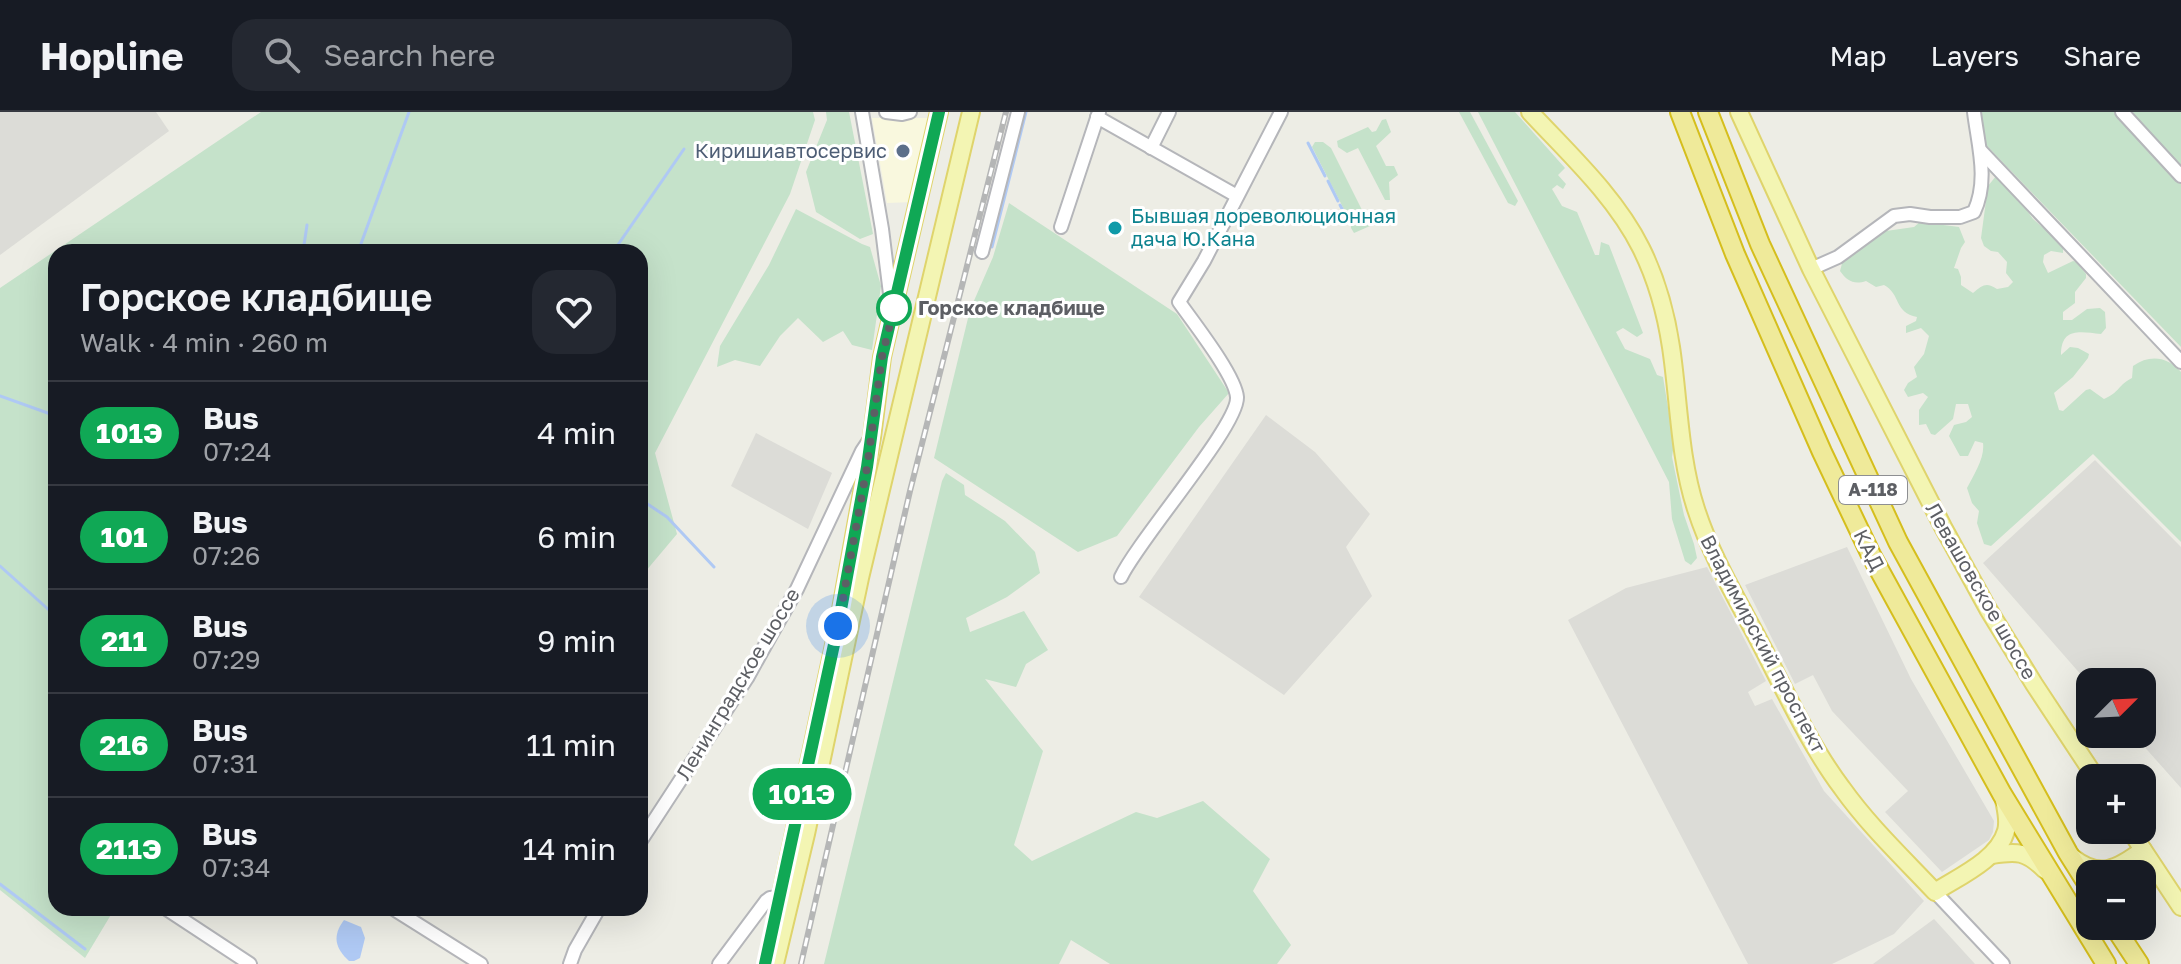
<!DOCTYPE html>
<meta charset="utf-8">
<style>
:root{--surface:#171b24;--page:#242831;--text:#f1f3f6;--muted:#9ea1a6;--line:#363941}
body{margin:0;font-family:"Golos Text",sans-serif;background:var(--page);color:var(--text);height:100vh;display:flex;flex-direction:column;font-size:30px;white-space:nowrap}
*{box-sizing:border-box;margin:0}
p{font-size:26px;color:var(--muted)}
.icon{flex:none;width:44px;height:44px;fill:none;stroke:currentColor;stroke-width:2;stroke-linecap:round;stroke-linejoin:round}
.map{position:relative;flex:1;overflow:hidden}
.panel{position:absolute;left:48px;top:132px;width:600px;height:672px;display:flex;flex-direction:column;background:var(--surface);border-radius:24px;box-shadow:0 8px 32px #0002}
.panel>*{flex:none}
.badge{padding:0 16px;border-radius:26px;font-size:28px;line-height:52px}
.needle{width:52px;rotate:66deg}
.controls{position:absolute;left:2076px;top:556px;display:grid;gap:16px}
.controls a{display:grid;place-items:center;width:80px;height:80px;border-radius:16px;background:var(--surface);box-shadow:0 8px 32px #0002;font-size:40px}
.you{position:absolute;width:40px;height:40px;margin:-20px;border:6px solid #fff;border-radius:50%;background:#1a73e8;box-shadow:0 0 0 12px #1a73e833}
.map>.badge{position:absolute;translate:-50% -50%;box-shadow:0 0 0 4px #fff}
.round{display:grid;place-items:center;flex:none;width:84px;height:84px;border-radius:24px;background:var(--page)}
.summary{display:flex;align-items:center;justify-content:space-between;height:136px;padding:0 32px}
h1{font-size:38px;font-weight:600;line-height:60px}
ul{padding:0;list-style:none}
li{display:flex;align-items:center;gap:24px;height:104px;padding:0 32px;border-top:2px solid var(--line)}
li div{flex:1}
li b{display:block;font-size:30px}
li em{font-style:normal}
li .badge{min-width:88px;font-weight:700;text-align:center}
header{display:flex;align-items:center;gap:48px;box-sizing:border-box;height:112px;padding:0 40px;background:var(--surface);border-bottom:2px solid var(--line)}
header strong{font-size:38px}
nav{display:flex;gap:44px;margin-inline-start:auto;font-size:28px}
.search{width:560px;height:72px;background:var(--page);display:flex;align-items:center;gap:20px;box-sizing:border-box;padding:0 28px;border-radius:24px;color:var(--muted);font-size:30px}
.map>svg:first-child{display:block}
.commercial{fill:#f9f8de}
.industrial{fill:#dcdcd7}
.green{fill:#c5e2ca}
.water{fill:#afc9f4}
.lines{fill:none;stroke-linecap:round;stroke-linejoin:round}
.stream{stroke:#afc9f4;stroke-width:3}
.minor-casing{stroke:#b5b6ba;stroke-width:16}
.major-casing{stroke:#dfd46c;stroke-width:20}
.highway-casing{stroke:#d5be1d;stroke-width:22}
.minor{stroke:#fff;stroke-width:12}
.major{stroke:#f3f5b3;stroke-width:16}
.highway{stroke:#efea9a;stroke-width:18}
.rail-casing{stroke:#b5b6b6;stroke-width:6}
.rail{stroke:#fff;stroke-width:3;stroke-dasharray:9;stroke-linecap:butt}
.line-casing{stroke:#fff;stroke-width:18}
.line{stroke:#10a855;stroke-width:12}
.walk{stroke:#5d5f64;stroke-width:8;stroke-dasharray:0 14.4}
.service-dot{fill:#5c6f8a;stroke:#fff;stroke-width:3}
.culture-dot{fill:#0f9aa8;stroke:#fff;stroke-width:3}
.stop-dot{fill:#fff;stroke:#10a855;stroke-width:4}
.labels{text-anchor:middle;stroke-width:6;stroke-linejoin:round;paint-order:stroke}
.shield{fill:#fff;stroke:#8e8f92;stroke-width:2}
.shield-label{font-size:18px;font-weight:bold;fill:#5d5f64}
.service-label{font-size:20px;fill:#4e5e75;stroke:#fff;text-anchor:end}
.culture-label{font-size:20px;fill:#0d838f;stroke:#fff;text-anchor:start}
.stop-label{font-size:20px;font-weight:bold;fill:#5d5f64;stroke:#fff;text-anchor:start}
.street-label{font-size:20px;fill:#5d5f64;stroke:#fff}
</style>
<header>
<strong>Hopline</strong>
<div class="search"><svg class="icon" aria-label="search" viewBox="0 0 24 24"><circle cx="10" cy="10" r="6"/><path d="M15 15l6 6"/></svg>Search here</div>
<nav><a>Map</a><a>Layers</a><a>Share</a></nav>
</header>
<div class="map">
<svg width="2181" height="852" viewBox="0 0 2181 852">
<rect width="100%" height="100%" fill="#edede5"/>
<polygon class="commercial" points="872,6 929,6 914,90 887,91"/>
<g class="industrial">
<polygon points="0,0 156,0 169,19 0,143"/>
<polygon points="1266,303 1315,340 1370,402 1346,435 1372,484 1284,583 1139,485"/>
<polygon points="756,321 832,361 808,417 731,374"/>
<polygon points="2095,348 2181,435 2181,676 2133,622 2142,622 2142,570 2090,570 2090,573 1983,451"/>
<polygon points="1847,435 1911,567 1994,709 1993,720 1989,728 1942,760 1885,700 1908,679 1832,599 1813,563 1795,572 1745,473"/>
<polygon points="1707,455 1766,569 1748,580 1755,594 1772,587 1824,679 1924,789 1894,822 1832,852 1748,852 1568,508 1626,476"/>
<polygon points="1934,807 1975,852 1873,852"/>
</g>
<g class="green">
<polygon points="261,0 813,0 815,8 790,82 655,341 677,422 640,466 640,140 56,140 56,796 115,796 85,846 0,778 0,176"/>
<polygon points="826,0 849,0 873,122 860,127 816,100 806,60 827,8"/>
<polygon points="1459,0 1470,0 1518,89 1515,94 1508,91"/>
<polygon points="1478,0 1515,0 1565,56 1558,63 1566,72 1563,77 1557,73 1552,77 1562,94 1577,100 1595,143 1599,143 1601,130 1609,133 1643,221 1637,225 1623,216 1616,220 1625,237 1650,247 1657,263 1663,265 1674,332 1672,345 1684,403 1694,432 1697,446 1691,453 1685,449 1672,407 1669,370"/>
<polygon points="1981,0 2181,0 2181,235 1985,32"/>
<polygon points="1386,7 1391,20 1376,34 1386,54 1394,54 1398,63 1389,70 1390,88 1385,88 1358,36 1347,41 1338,35 1337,29 1368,15 1372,20 1376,19 1382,8"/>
<polygon points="1315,30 1323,30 1331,36 1370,114 1354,121 1351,116 1351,111 1312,35"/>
<path d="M1996 64 2009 73 2033 107 2063 133V141L2051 139 2044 143 2043 150 2048 161 2073 149 2077 150 2086 162V166L2075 180V191L2063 200V208H2072L2087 197 2100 196 2105 200 2106 216 2101 222C2080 220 2061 215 2061 243L2070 235 2078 236 2089 242 2088 246 2073 265 2054 281 2059 298 2063 299 2086 278 2090 277 2104 287C2119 281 2119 272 2132 266L2133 254C2150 242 2168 245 2181 260V430L2093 342 1991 434 1984 432 1977 411 1979 399 1972 391 1967 376C1974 362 1985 346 1983 331L1975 329 1968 344H1960L1949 324 1954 313 1966 310 1972 305 1968 292H1956L1953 307 1935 323 1931 322 1926 312 1919 313V298L1928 285 1923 281 1908 285 1904 278 1908 271 1917 265 1914 255 1924 242 1929 224 1921 216 1906 221V214L1916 209 1917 205C1894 201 1901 182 1884 173L1876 175 1866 169C1854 173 1847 169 1840 159L1844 144 1879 120 1914 115 1920 110 1959 115 1965 130 1961 136 1954 156 1958 157 1961 165V173L1973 181C1983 173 1986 170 1997 177L2008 175 2013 170 2006 161 2007 150 1998 140 1991 139 1984 134 1981 126 1988 74Z"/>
<polygon points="1009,91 1177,202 1229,281 1199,315 1117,424 1078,440 934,346 970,198 993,145"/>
<polygon points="796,97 862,132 870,135 881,174 872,238 852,233 843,219 823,230 798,206 780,224 760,254 735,248 717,255 720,234 769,153"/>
<polygon points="946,361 964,373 965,383 1005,409 1035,440 1040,461 1007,485 966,506 970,520 1024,499 1048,538 1026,552 1016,575 985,567 1043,639 1014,733 1032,749 1136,700 1157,706 1203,689 1270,747 1253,779 1291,833 1277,852 1110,852 1071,828 1059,852 824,852 942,369"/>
</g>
<path class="water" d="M344 808 361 815 365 826 360 846 354 849H349C335 836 332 824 344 808Z"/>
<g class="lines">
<g class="stream">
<polyline points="1308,31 1325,64"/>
<polyline points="1328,69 1338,89"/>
<polyline points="1340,93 1348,108"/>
<polyline points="992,135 1026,0"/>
<polyline points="303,140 307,113"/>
<polyline points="358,140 409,0"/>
<polyline points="613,140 684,37"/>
<polyline points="0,284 56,304"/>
<polyline points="640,387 667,405 714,455"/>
<polyline points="0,454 49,498 56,498"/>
<polyline points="0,772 85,837"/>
</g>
<defs>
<g id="minor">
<polyline points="862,0 882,117 891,190"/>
<polyline points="886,0 902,2 910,0"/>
<polyline points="2122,0 2181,64"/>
<polyline points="1097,5 1237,84"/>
<polyline points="1151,36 1169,0"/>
<polyline points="1980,38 2181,250"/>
<polyline points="1061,115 1099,0"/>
<polyline points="982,140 1018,0"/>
<path d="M1811 157 1838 145 1894 104 1910 102 1930 105H1960L1974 100C1989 68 1978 33 1974 0"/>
<path d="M1121 465C1139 427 1239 313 1237 285 1235 263 1193 210 1179 190L1204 149 1281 0"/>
<polyline points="640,730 747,566 772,521 797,477 862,339 870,327"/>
<polyline points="1935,780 2003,852"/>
<polyline points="165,796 250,852"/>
<polyline points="392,796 481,852"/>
<polyline points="570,852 575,838 599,796"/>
<polyline points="719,852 766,789 770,786 780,785"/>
</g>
<g id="major">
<path d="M1530 0C1569 42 1615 84 1641 136 1656 166 1666 202 1671 235 1679 288 1679 345 1696 397 1710 441 1734 482 1756 523 1782 572 1808 631 1842 676 1869 714 1903 746 1935 780 1958 765 1998 748 2006 719 2009 709 2006 698 2004 688"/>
<polyline points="1739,0 1811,157 1943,415 1988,497 2034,572 2096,666"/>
<polyline points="2130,718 2181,795"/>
<path d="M1992 743C2017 739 2026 739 2045 758"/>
<path d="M2072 745C2101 768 2117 756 2143 738"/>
<polyline points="782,778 838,514 872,325 882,245 939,0"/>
<polyline points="775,852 806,722 860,466 971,0"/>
</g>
<g id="highway">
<polyline points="1680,0 1735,142 1822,340 1871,443 2002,682 2106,852"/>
<polyline points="1708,0 1760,132 1898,430 2068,741 2090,776"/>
<polyline points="2114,814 2139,852"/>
</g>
</defs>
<use href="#minor" class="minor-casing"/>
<use href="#major" class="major-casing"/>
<use href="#highway" class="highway-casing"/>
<use href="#minor" class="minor"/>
<use href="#major" class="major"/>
<use href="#highway" class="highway"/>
<defs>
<polyline id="rail" points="801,852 910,379 1006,0"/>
</defs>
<use href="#rail" class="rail-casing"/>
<use href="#rail" class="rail"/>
</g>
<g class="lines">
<defs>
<polyline id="line" points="765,852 838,514 867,355 882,245 939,0"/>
</defs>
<use href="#line" class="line-casing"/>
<use href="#line" class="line"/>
<polyline class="walk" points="838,514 867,355 882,245 894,196"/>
</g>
<circle class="service-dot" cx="903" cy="39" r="8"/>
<circle class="culture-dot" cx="1115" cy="116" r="8"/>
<circle class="stop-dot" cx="894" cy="196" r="16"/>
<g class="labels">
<rect class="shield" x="1839" y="364" width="68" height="28" rx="6"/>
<g class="shield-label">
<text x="1873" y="384">А-118</text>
</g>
<g class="service-label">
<text x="887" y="46">Киришиавтосервис</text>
</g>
<g class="culture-label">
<text x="1131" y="111">Бывшая дореволюционная<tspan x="1131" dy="23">дача Ю.Кана</tspan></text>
</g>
<g class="stop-label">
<text x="918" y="203">Горское кладбище</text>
</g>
<g class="street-label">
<text transform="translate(1869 438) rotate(63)" y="7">КАД</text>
<text transform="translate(1981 479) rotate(60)" y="7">Левашовское шоссе</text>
<text transform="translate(1763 532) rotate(62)" y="7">Владимирский проспект</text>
<text transform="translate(738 572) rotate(-59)" y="7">Ленинградское шоссе</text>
</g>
</g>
</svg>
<div class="controls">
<a><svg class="needle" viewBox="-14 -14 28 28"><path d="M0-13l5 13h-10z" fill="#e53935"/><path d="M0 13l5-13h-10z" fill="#9ea1a6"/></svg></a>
<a>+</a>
<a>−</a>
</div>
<div class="you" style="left:838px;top:514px"></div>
<b class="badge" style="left:802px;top:682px;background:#10a855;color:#fff">101Э</b>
<section class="panel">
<div class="summary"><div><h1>Горское кладбище</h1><p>Walk · 4 min · 260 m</p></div><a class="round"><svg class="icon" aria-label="heart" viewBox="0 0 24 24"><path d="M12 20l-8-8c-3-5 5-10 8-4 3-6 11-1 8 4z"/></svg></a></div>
<ul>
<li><span class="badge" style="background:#10a855;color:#fff">101Э</span><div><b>Bus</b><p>07:24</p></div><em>4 min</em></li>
<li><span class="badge" style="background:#10a855;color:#fff">101</span><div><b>Bus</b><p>07:26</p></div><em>6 min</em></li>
<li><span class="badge" style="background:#10a855;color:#fff">211</span><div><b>Bus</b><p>07:29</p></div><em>9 min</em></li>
<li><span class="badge" style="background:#10a855;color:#fff">216</span><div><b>Bus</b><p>07:31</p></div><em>11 min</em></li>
<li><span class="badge" style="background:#10a855;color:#fff">211Э</span><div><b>Bus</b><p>07:34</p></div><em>14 min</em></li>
</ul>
</section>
</div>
